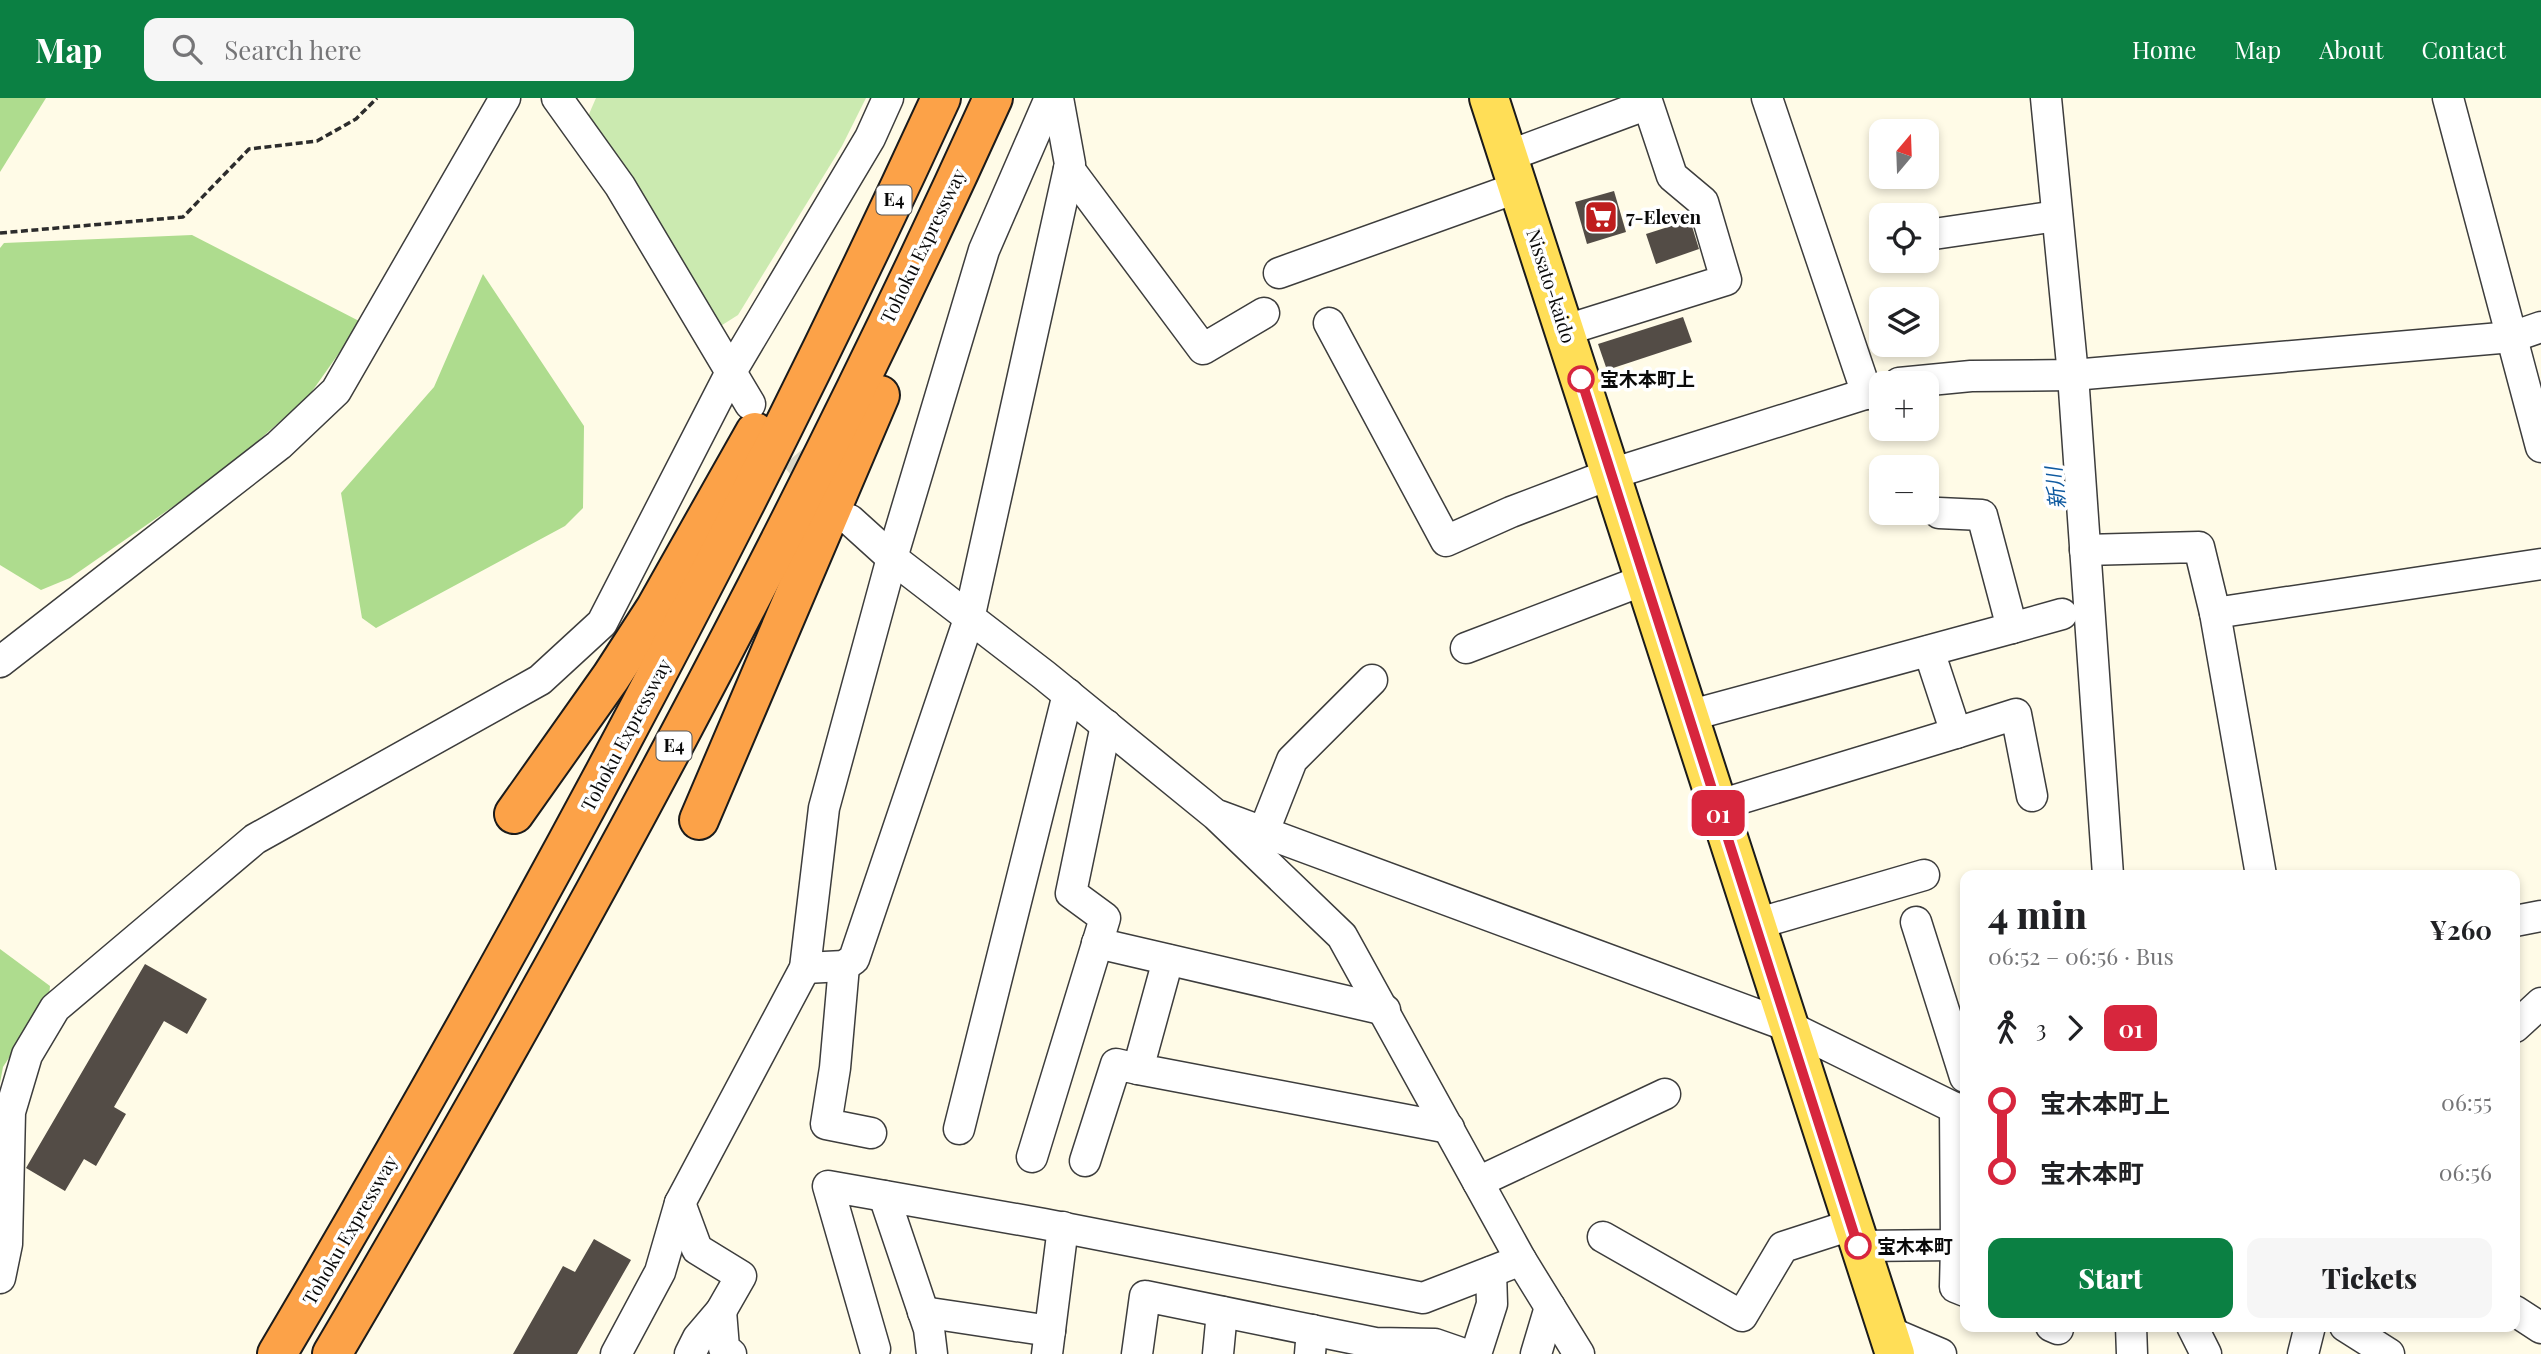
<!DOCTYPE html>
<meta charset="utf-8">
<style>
:root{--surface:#fff;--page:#f6f6f6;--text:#202124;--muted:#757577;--accent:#0b8043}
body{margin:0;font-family:"Playfair Display","Noto Sans JP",serif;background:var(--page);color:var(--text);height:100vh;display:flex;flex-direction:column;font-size:26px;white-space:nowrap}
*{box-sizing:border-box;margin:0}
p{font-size:23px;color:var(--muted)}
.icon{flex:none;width:38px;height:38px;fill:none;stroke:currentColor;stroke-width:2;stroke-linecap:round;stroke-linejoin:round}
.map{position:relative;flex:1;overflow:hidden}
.drawer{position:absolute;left:1960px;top:772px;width:560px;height:462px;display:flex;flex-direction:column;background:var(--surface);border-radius:14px;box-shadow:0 4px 10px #0003}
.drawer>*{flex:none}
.badge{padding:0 14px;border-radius:10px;font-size:24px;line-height:46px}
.needle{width:46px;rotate:19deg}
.tools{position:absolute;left:1869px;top:21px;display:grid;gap:14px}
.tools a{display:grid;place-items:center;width:70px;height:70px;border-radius:14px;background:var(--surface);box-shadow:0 4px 10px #0003;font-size:35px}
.map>.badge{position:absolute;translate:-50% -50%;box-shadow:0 0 0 4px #fff}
.legs{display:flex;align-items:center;gap:10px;height:77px;padding:0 28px;font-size:23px}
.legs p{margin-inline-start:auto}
.head{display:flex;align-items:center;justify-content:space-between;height:119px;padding:0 28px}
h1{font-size:38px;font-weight:800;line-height:52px}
.action{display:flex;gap:14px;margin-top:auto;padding:14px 28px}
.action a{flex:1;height:80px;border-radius:14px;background:var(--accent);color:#fff;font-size:28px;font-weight:800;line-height:80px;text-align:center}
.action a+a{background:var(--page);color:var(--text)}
ul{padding:0 28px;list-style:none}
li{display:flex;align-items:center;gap:24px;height:70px;font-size:26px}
li i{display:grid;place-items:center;width:10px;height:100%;margin:0 9px;background:currentColor}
li i::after{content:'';width:18px;height:18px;margin:-9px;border:5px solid;border-radius:50%;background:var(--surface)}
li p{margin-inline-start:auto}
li:first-child i{background:linear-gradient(#0000 50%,currentColor 0)}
li:last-child i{background:linear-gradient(currentColor 50%,#0000 0)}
header{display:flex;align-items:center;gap:42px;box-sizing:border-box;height:98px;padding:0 35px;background:var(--accent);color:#fff}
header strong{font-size:33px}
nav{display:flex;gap:38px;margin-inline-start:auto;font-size:24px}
.search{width:490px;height:63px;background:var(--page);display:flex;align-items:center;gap:18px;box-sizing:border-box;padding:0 24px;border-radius:14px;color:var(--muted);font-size:26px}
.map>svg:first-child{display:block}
.green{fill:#cbeab0}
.forest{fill:#aedc8e}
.building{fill:#534c46}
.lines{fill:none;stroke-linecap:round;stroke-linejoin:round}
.minor-tunnel{stroke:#dad7c6;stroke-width:30;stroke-dasharray:30 15;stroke-linecap:butt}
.minor-casing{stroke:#3d3d3d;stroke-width:33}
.major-casing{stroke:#1b1b1b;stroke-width:42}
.highway-casing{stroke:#1b1b1b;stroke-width:42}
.path{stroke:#2c2c2c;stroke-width:3.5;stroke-dasharray:7 3.5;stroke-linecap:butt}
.minor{stroke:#fff;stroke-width:30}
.major{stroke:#ffde57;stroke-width:38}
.highway{stroke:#fca248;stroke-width:38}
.line-1-casing{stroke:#fff;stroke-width:16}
.line-1{stroke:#d7263d;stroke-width:10}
.stop-1-dot{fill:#fff;stroke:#d7263d;stroke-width:3.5}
.labels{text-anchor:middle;stroke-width:7;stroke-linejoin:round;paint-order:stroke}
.shield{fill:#fff;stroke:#545454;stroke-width:2}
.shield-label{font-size:18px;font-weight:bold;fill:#0a0a0a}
.poi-label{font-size:19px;font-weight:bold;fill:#0a0a0a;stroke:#fff;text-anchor:start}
.street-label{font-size:19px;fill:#0a0a0a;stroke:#fff}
.stop-label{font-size:19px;font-weight:bold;fill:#0a0a0a;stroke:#fff;text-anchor:start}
.water-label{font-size:21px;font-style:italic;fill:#0f5aa0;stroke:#fff}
</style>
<header>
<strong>Map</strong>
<div class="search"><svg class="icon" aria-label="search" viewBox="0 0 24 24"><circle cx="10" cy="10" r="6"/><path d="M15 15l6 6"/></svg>Search here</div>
<nav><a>Home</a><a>Map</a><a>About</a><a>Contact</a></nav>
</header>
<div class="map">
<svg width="2541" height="1256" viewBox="0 0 2541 1256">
<rect width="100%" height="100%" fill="#fffbe7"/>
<polygon class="green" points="596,0 866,0 842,48 738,217 719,229 586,23"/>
<g class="forest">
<polygon points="0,0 46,0 0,74"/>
<polygon points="192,137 361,224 308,299 220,376 70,480 41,492 0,467 0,150 4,145"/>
<polygon points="483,176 584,328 583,410 565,428 376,530 362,520 341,395 434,289"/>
<polygon points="0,851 50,888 49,898 3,969 0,985"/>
</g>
<g class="building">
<polygon points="1614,93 1626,134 1587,146 1575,104"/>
<polygon points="1690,122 1699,151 1656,166 1646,136"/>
<polygon points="1683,219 1692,244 1607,272 1598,246"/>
<polygon points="145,866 207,901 187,936 164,923 114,1009 126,1016 96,1068 84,1061 65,1093 26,1070"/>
<polygon points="594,1141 631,1162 577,1256 513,1256 563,1168 575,1174"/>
</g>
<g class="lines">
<polyline class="minor-tunnel" points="765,324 824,392"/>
<defs>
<g id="minor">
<polyline points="557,0 620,88 750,306"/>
<polyline points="1767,0 1867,296"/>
<polyline points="2046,0 2073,277 2108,777"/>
<polyline points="2448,0 2541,349"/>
<polyline points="1508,58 1648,6 1672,78 1703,104 1726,182 1566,232"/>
<polyline points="1069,71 1203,251 1264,215"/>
<polyline points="1927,137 2057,118"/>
<polyline points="1279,175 1519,89"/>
<polyline points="1329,225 1446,443 1511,414 1611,376 1881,291"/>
<polyline points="1899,285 1971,278 2073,277 2512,239 2541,229"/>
<polyline points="850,422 892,460 1044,577 1216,717 1342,838 1521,1162 1579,1256"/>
<polyline points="2085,452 2199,449 2215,515 2541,466"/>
<polyline points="2215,515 2261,777"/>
<polyline points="2012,530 2062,516"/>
<polyline points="1466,550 1644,482"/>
<polyline points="0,564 279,347 336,293 505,0"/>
<polyline points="1688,618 2012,530 1982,417 1939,415"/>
<polyline points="1956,635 2016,616 2032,698"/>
<polyline points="1716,708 1956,635 1929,553"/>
<polyline points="1220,718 1788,928 1965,1015"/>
<polyline points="1264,733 1292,662 1372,582"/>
<polyline points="2515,823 2541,818"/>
<polyline points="1916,824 1965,979"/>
<polyline points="1756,826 1924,777"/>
<polyline points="1097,845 1385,912"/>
<polyline points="1168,862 1138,971 1449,1030"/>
<polyline points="844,868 835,970 826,1026 871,1035"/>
<polyline points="805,870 844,868 854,861 969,521 1070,66 1058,0"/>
<polyline points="2515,929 2541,905"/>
<polyline points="959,1031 1068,596"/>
<polyline points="1032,1059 1105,820 1071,795 1106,627"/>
<polyline points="1085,1063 1116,966 1138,971"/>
<polyline points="1478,1084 1665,996"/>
<polyline points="884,1098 929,1231 932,1256"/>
<polyline points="680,1105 697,1151 741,1178 721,1213 698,1240 690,1256"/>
<polyline points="1603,1139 1742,1218 1783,1149 1851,1127"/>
<polyline points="1956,1147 1955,1189 1965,1193"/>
<polyline points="1858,1148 1956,1147 1955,1010"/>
<polyline points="0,1180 7,1146 10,1014 27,957 55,910 255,741 540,582 602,525 732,272 870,40 888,0"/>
<polyline points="721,1213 724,1250 731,1256"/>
<polyline points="2515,1213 2541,1230"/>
<polyline points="923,1214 1050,1233"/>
<polyline points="2051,1228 2058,1231 2058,1228"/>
<polyline points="2131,1228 2132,1256"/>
<polyline points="2192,1228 2206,1256"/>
<polyline points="2345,1228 2389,1256"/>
<polyline points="1887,1233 1941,1256"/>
<polyline points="875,1251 828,1088 1044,1126 1423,1200 1521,1162"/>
<polyline points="616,1256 660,1174 680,1105 805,870 824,710 892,460 984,152 1050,0"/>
<polyline points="1047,1256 1063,1129"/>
<polyline points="1137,1256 1145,1198 1375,1245 1435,1246 1464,1256"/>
<polyline points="1218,1256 1222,1214"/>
<polyline points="1310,1256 1312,1232"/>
<polyline points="1476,1256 1492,1206 1491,1174"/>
<polyline points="1536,1256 1550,1209"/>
<polyline points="2303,1256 2310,1228"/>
</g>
<polyline id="major" points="1489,0 1895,1256"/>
<g id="highway">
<polyline points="514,716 611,579 655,511 755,334"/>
<polyline points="699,722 880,297"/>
<path d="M277 1256C518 848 743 431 941 0"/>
<path d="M332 1256C572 848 798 431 993 0"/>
</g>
</defs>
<use href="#minor" class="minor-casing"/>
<use href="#major" class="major-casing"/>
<use href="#highway" class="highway-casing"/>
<polyline class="path" points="0,135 183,119 249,51 317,43 356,21 377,0"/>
<use href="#minor" class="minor"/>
<use href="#major" class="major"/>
<use href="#highway" class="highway"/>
</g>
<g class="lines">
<defs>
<polyline id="line-1" points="1581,281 1858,1148"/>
</defs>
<use href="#line-1" class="line-1-casing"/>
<use href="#line-1" class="line-1"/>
</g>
<defs>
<symbol id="supermarket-square" viewBox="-11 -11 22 22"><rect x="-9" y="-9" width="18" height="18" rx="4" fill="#bf1d1d" stroke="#fff"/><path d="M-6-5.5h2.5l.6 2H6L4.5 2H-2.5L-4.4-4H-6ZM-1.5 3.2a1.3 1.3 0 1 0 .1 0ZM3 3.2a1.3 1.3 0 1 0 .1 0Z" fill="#fff"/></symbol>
</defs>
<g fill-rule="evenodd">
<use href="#supermarket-square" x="1582" y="100" width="38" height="38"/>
</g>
<g class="stop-1-dot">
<circle cx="1581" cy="281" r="12"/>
<circle cx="1858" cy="1148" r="12"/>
</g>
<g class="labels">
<g class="shield">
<rect x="876.5" y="87.5" width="35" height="29" rx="5"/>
<rect x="656.5" y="633.5" width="35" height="29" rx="5"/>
</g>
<g class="shield-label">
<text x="894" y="108">E4</text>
<text x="674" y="654">E4</text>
</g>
<g class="poi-label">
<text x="1626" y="126">7-Eleven</text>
</g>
<g class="street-label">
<text transform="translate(923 148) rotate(-64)" y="7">Tohoku Expressway</text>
<text transform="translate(1551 188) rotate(72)" y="7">Nissato-kaido</text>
<text transform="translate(626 637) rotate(-62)" y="7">Tohoku Expressway</text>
<text transform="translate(350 1132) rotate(-60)" y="7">Tohoku Expressway</text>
</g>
<g class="stop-label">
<text x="1600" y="288">宝木本町上</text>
<text x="1877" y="1155">宝木本町</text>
</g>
<g class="water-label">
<text transform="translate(2056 390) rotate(-96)" y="7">新川</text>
</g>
</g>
</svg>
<div class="tools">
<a><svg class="needle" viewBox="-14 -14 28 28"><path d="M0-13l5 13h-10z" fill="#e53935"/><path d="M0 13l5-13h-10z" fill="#757577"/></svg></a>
<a><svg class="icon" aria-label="locate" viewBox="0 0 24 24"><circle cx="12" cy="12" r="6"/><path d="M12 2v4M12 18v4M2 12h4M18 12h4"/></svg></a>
<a><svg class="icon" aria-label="layers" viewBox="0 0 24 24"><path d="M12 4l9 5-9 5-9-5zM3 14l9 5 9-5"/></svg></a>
<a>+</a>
<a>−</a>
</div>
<b class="badge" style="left:1718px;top:715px;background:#d7263d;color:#fff">01</b>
<section class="drawer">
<div class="head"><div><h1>4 min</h1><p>06:52 – 06:56 · Bus</p></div><b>¥260</b></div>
<div class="legs"><svg class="icon" aria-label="walk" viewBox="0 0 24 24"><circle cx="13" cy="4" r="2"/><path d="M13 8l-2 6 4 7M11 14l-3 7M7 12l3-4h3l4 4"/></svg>3<svg class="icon" aria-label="forward" viewBox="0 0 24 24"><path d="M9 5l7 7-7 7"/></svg><b class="badge" style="background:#d7263d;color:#fff">01</b></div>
<ul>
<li><i style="color:#d7263d"></i><b>宝木本町上</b><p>06:55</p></li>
<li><i style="color:#d7263d"></i><b>宝木本町</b><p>06:56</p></li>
</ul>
<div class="action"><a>Start</a><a>Tickets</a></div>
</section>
</div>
